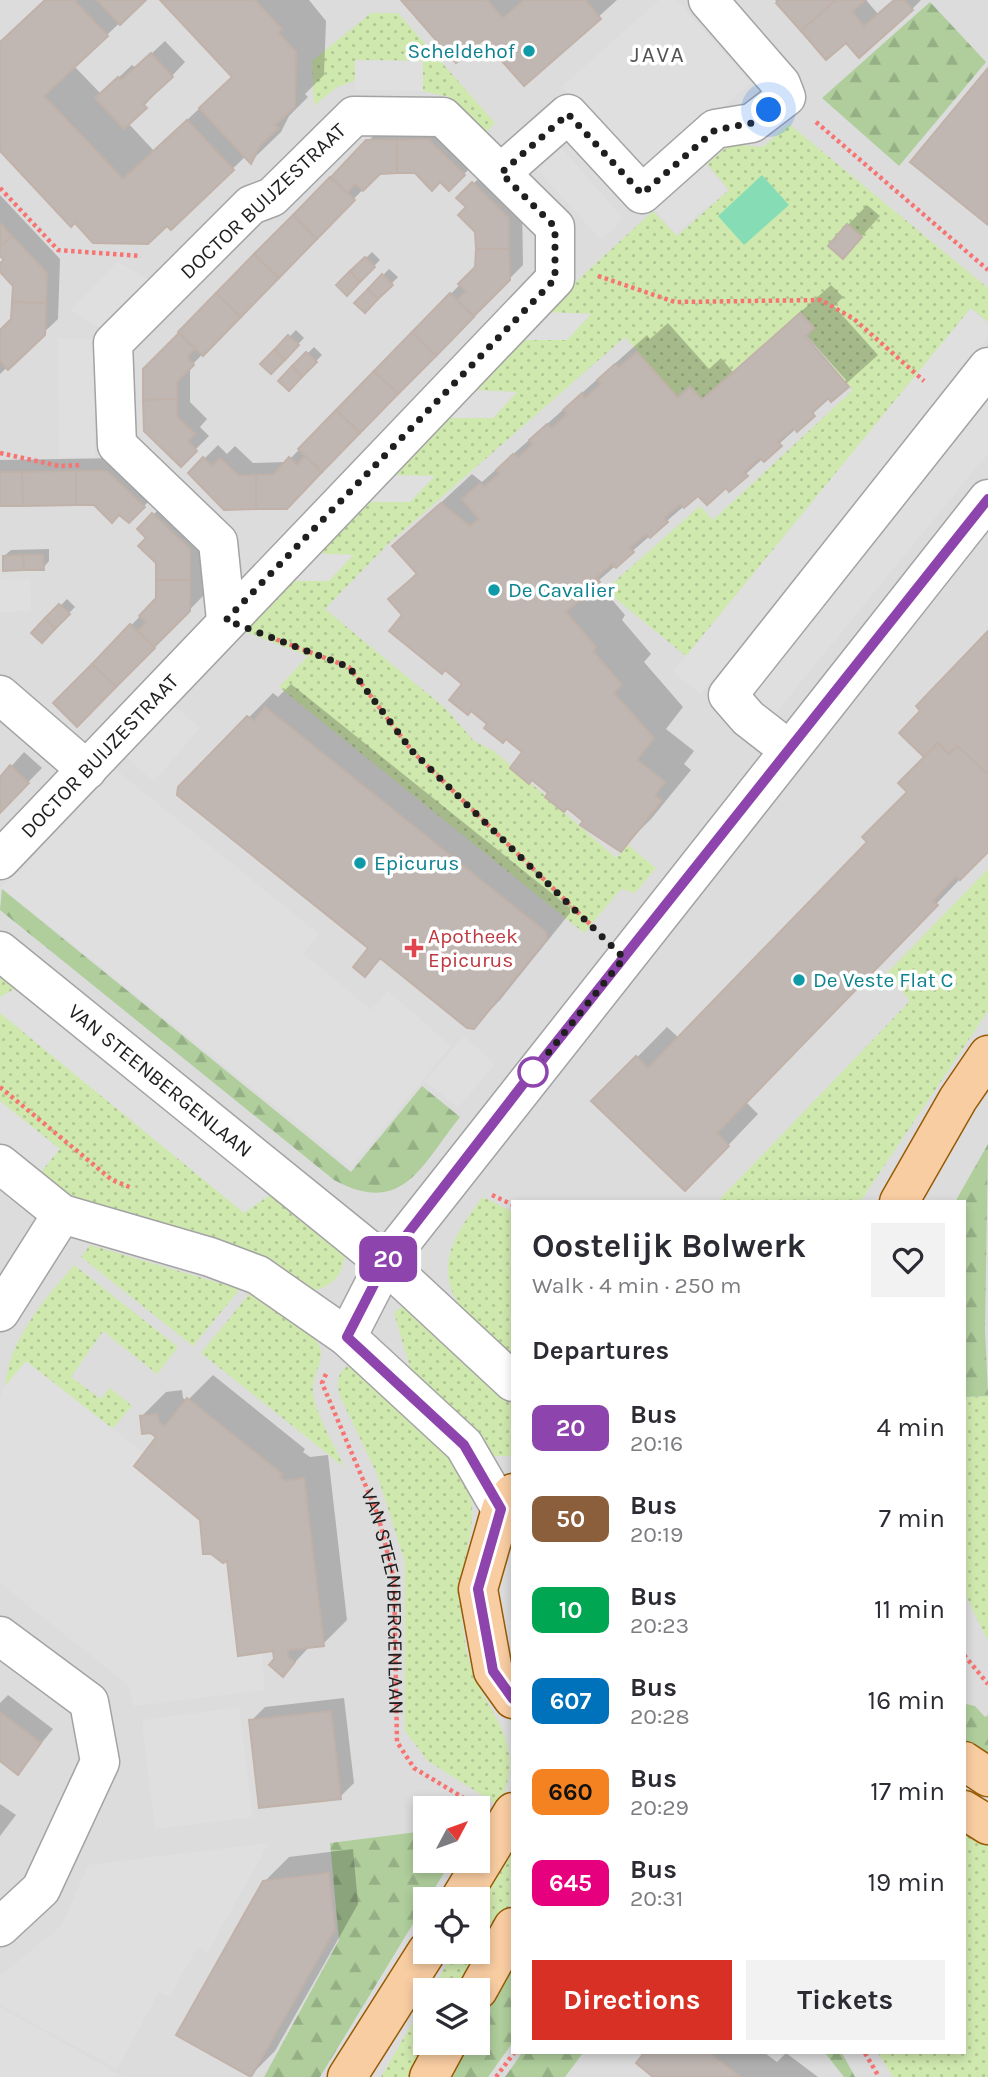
<!DOCTYPE html>
<meta charset="utf-8">
<style>
:root{--surface:#fff;--page:#f2f2f3;--text:#2b2b33;--muted:#7c7c81;--accent:#d93025}
body{margin:0;font-family:Karla,sans-serif;background:var(--page);color:var(--text);height:100vh;display:flex;flex-direction:column;font-size:26px;white-space:nowrap}
*{box-sizing:border-box;margin:0}
p{font-size:23px;color:var(--muted)}
.icon{flex:none;width:38px;height:38px;fill:none;stroke:currentColor;stroke-width:2;stroke-linecap:round;stroke-linejoin:round}
.map{position:relative;flex:1;overflow:hidden}
.panel{position:absolute;left:511px;top:1200px;width:455px;height:854px;display:flex;flex-direction:column;background:var(--surface);border-radius:0px;box-shadow:0 4px 10px #0003}
.panel>*{flex:none}
.badge{padding:0 14px;border-radius:10px;font-size:24px;line-height:46px}
.needle{width:46px;rotate:49deg}
.controls{position:absolute;left:413px;top:1796px;display:grid;gap:14px}
.controls a{display:grid;place-items:center;width:77px;height:77px;border-radius:0px;background:var(--surface);box-shadow:0 4px 10px #0003;font-size:35px}
.you{position:absolute;width:35px;height:35px;margin:-18px;border:5px solid #fff;border-radius:50%;background:#1a73e8;box-shadow:0 0 0 10px #1a73e833}
.map>.badge{position:absolute;translate:-50% -50%;box-shadow:0 0 0 4px #fff}
h2{padding:0 21px;font-size:26px;line-height:63px}
.round{display:grid;place-items:center;flex:none;width:74px;height:74px;border-radius:0px;background:var(--page)}
.summary{display:flex;align-items:center;justify-content:space-between;height:119px;padding:0 21px}
h1{font-size:33px;font-weight:700;line-height:52px}
.action{display:flex;gap:14px;margin-top:auto;padding:14px 21px}
.action a{flex:1;height:80px;border-radius:0px;background:var(--accent);color:#fff;font-size:28px;font-weight:700;line-height:80px;text-align:center}
.action a+a{background:var(--page);color:var(--text)}
ul{padding:0;list-style:none}
li{display:flex;align-items:center;gap:21px;height:91px;padding:0 21px}
li div{flex:1}
li b{display:block;font-size:26px}
li em{font-style:normal}
li .badge{min-width:77px;font-weight:700;text-align:center}
.map>svg:first-child{display:block}
.residential{fill:#dddcdd;fill-rule:evenodd}
.grass{fill:url(#grass-dots)}
.forest{fill:url(#forest-firs)}
.pitch{fill:#86ddb5}
.parking{fill:#dfdfdf}
.shadow{fill:#0003;fill-rule:evenodd}
.building{fill:#c0b7b2;stroke:#c1b2a9;stroke-width:2}
.lines{fill:none;stroke-linecap:round;stroke-linejoin:round}
.minor-casing{stroke:#a3a3a3;stroke-width:41}
.major-casing{stroke:#975b04;stroke-width:41}
.path{stroke:#f67471;stroke-width:4.5;stroke-dasharray:3.5 3.5;stroke-linecap:butt}
.minor{stroke:#fff;stroke-width:38}
.major{stroke:#f9cda2;stroke-width:38}
.line-casing{stroke:#fff;stroke-width:16}
.line{stroke:#8e44ad;stroke-width:10}
.walk{stroke:#1f1f1f;stroke-width:7;stroke-dasharray:0 12.6}
.culture-dot{fill:#0f9aa8;stroke:#fff;stroke-width:2.5}
.health-dot{fill:#e0444e;stroke:#fff;stroke-width:2.5}
.stop-dot{fill:#fff;stroke:#8e44ad;stroke-width:3.5}
.labels{text-anchor:middle;stroke-width:7;stroke-linejoin:round;paint-order:stroke}
.culture-label{font-size:21px;fill:#0d838f;stroke:#fff;text-anchor:start}
.street-label{font-size:21px;fill:#1f1f1f;stroke:#fff}
.health-label{font-size:21px;fill:#be3a42;stroke:#fff;text-anchor:start}
.neighbourhood-label{font-size:23px;letter-spacing:2px;fill:#525252;stroke:#fff}
</style>
<div class="map">
<svg width="988" height="2077" viewBox="0 0 988 2077">
<defs>
<pattern id="grass-dots" width="8" height="8" patternUnits="userSpaceOnUse" patternTransform="scale(1.75)"><rect width="8" height="8" fill="#cfe8ae"/><path d="M2 2h.1M6 6h.1" fill="none" stroke="#b1c795" stroke-width="1.8" stroke-linecap="round"/></pattern>
<pattern id="forest-firs" width="22" height="20" patternUnits="userSpaceOnUse" patternTransform="scale(1.75)"><rect width="22" height="20" fill="#afce9c"/><path d="M5 1l3.5 6h-7zM16 11l3.5 6h-7z" fill="#96b086"/></pattern>
</defs>
<rect width="100%" height="100%" fill="#f0ece6"/>
<path class="residential" d="M0 0H988V2077H0ZM513 1202H964V2053H513ZM425 1808H478V1860H425ZM425 1899H478V1951H425ZM425 1990H478V2042H425Z"/>
<g class="grass">
<polygon points="371,13 398,13 495,123 485,134 449,97 423,91 423,61 355,60 355,81 337,87 314,106 312,61"/>
<polygon points="789,124 988,288 988,322 971,308 686,656 605,590 700,506 713,520 853,390 808,336 815,328 801,312 702,398 690,385 677,396 625,337 388,544 325,609 445,708 474,741 494,751 616,858 628,845 656,868 635,893 621,889 584,933 279,687 308,656 235,628 277,581 329,581 352,555 305,553 440,418 493,418 516,392 469,390 515,340 567,339 591,314 543,312 653,211 677,236 729,190 707,164 730,144 763,147"/>
<polygon points="988,869 988,1011 860,1202 717,1202 910,1001 887,973"/>
<path d="M0 965 345 1255C342 1276 333 1286 312 1291L81 1208 35 1179 59 1149 0 1101Z"/>
<path d="M483 1197 513 1212V1363C449 1302 420 1275 483 1197Z"/>
<polygon points="90,1245 240,1289 193,1346 81,1257"/>
<path d="M74 1265 178 1347 157 1374 103 1331 71 1377 101 1399 110 1388 132 1406 112 1429 5 1386C10 1338 44 1300 74 1265Z"/>
<path d="M250 1293C267 1303 324 1332 321 1355 320 1367 312 1379 313 1392 316 1417 334 1443 344 1467L201 1353Z"/>
<polygon points="408,1302 513,1404 513,1456 493,1456 412,1374 394,1313"/>
<path d="M349 1365C377 1390 404 1415 432 1440 441 1449 457 1459 462 1470 483 1513 466 1540 461 1584 460 1604 462 1623 465 1643 476 1712 533 1733 499 1806L428 1761 405 1731V1562L377 1474 339 1394C337 1381 337 1372 349 1365Z"/>
<polygon points="988,1396 988,1641 964,1592 964,1397"/>
<polygon points="964,1827 988,1841 988,2077 893,2077 878,2053 964,2053"/>
<polygon points="510,1855 513,1856 513,1900 462,1990 432,1990 454,1951 478,1951 478,1910"/>
<polygon points="425,2001 425,2042 432,2042 413,2077 381,2077"/>
</g>
<g class="forest">
<polygon points="930,2 986,62 899,166 822,98"/>
<path d="M2 889 351 1172 422 1086 460 1117C421 1166 403 1217 334 1180L0 910Z"/>
<polygon points="988,1144 985,1330 988,1396 964,1397 964,1202 955,1202"/>
<polygon points="966,1704 975,1706 985,1717 988,1715 988,1756 964,1740"/>
<polygon points="425,1831 425,1860 452,1860 428,1899 425,1899 425,1904 320,2077 264,2077 339,1940 330,1843"/>
<polygon points="513,1952 513,2042 488,2077 440,2077 460,2042 478,2042 478,2012"/>
<polygon points="522,2053 583,2053 565,2077 505,2077"/>
<polygon points="825,2053 842,2053 855,2077 844,2077"/>
</g>
<polygon class="pitch" points="762,175 789,205 744,245 718,216"/>
<g class="parking">
<polygon points="659,0 677,0 751,83 642,179 561,87"/>
<polygon points="355,60 423,61 423,91 355,90"/>
<polygon points="558,144 624,219 601,240 534,166"/>
<polygon points="706,164 727,190 676,234 654,209"/>
<polygon points="117,262 150,280 102,329 70,310"/>
<polygon points="970,309 988,324 988,336 977,351 988,360 988,453 774,715 720,670 700,694 673,672"/>
<polygon points="543,312 591,314 567,340 515,340"/>
<polygon points="58,339 95,339 95,458 59,457"/>
<polygon points="469,390 517,392 493,418 440,418"/>
<polygon points="386,475 435,476 410,502 358,502"/>
<polygon points="305,553 353,555 329,581 277,581"/>
<polygon points="30,579 31,611 0,612 0,580"/>
<polygon points="167,700 200,728 154,782 121,753"/>
<polygon points="115,769 319,934 303,953 371,1010 388,991 451,1046 351,1167 1,887"/>
<polygon points="23,984 280,1188 244,1213 0,1013 0,997"/>
<polygon points="464,1036 495,1064 458,1108 425,1081"/>
<polygon points="0,1101 60,1149 35,1179 0,1150"/>
<polygon points="26,1361 144,1453 134,1466 200,1520 203,1554 211,1554 223,1563 227,1561 238,1655 262,1653 265,1690 134,1706 128,1685 0,1583 0,1397 5,1386"/>
<polygon points="239,1707 253,1817 155,1829 142,1720"/>
<polygon points="269,1843 207,1953 197,1947 170,1997 159,1992 117,2069 0,2005 0,1976 62,1925 88,1865"/>
<polygon points="0,2007 124,2077 0,2077"/>
</g>
<g class="shadow">
<polygon points="45,0 144,0 74,66 101,94 132,65 136,68 165,41 185,62 128,123 154,151 234,76 163,0 309,0 326,21 324,75 305,94 308,97 289,116 281,132 251,161 246,156 171,227 0,148 0,44"/>
<polygon points="403,0 617,0 525,83 483,37"/>
<polygon points="775,0 866,0 878,14 894,0 921,0 912,9 846,41 826,58"/>
<polygon points="442,126 477,161 449,189 440,180 415,172 380,172 190,367 190,402 207,419 200,427 209,436 181,464 144,369 382,127"/>
<polygon points="487,170 522,204 523,265 300,493 190,473 218,445 227,454 235,446 253,463 287,462 477,267 477,232 468,207 459,198"/>
<polygon points="0,195 60,259 58,319 0,374 0,332 13,319 14,285 0,269 6,259 0,253"/>
<polygon points="867,205 880,216 843,257 848,225"/>
<polygon points="372,252 380,260 347,294 339,285"/>
<polygon points="389,269 398,277 365,311 356,303"/>
<path d="M831 285 843 297 834 306 878 355 729 489 726 486 699 493 597 582 625 615 622 620 651 654 644 662 683 707 666 729 694 751 684 764 691 770 651 819 620 850 586 821 525 752 490 724 464 683 391 599 417 572 394 546 472 474 482 482 647 335 650 339 668 323 709 369 721 358 733 372ZM800 329 846 380 844 383 798 331Z"/>
<polygon points="296,330 304,338 271,372 263,364"/>
<polygon points="314,347 322,355 289,389 280,381"/>
<polygon points="121,458 157,493 129,521 119,512 95,504 0,505 0,460"/>
<polygon points="167,501 202,535 203,596 77,725 55,703 158,598 157,563 148,538 139,529"/>
<polygon points="49,549 49,561 43,568 4,556 11,550"/>
<polygon points="67,599 75,607 42,641 34,633"/>
<polygon points="988,633 988,850 746,1102 758,1114 715,1159 594,1101 667,1027 679,1038 870,842 945,738"/>
<polygon points="291,684 570,908 570,913 500,1000 476,1025 382,958 365,975 371,948 180,787 273,693 278,697"/>
<polygon points="24,752 42,768 0,811 0,779"/>
<polygon points="213,1375 305,1449 303,1452 310,1457 328,1455 347,1620 323,1644 311,1645 283,1675 275,1649 228,1558 201,1521 158,1437 142,1416 166,1392 182,1390 183,1398 187,1401"/>
<polygon points="8,1695 53,1729 18,1772 0,1759 0,1703"/>
<polygon points="344,1698 354,1783 340,1797 251,1721 265,1707"/>
<polygon points="0,1804 16,1815 0,1836"/>
<polygon points="353,1849 358,1904 275,2051 251,2075 264,1882 289,1857"/>
<polygon points="646,2053 765,2053 777,2062 786,2053 818,2077 656,2077 638,2063"/>
</g>
<g class="building">
<polygon points="45,0 74,0 108,36 44,96 123,179 187,120 234,170 171,230 167,226 148,244 93,243 75,223 71,227 0,151 0,42"/>
<polygon points="97,0 146,0 120,25"/>
<polygon points="160,0 255,0 282,29 278,32 296,52 295,107 275,125 279,128 260,146 251,164 199,108 232,77"/>
<polygon points="401,0 487,0 503,18 524,0 585,0 601,19 524,86 483,40 456,63"/>
<polygon points="779,0 836,0 801,31 776,3"/>
<polygon points="836,0 866,0 852,12 864,26 894,0 904,0 913,10 859,58 846,43 826,60 801,31"/>
<polygon points="151,53 173,77 143,104 147,108 124,129 95,98 118,77 121,80"/>
<polygon points="988,68 988,225 910,162"/>
<polygon points="428,139 465,175 449,191 440,182 432,191 415,173 397,173 397,140"/>
<polygon points="366,140 397,140 397,173 380,174 363,191 355,184 347,193 331,177"/>
<polygon points="330,177 355,200 317,239 293,215"/>
<polygon points="472,182 509,218 509,249 476,249 475,232 458,215 466,207 456,198"/>
<polygon points="293,215 317,239 279,278 254,254"/>
<polygon points="0,223 12,236 0,247"/>
<polygon points="847,224 862,237 843,259 828,246"/>
<polygon points="12,236 47,273 46,303 12,302 13,286 0,272 0,263 4,260 0,256 0,247"/>
<polygon points="476,249 509,249 510,280 474,316 457,300 466,291 458,284 475,267"/>
<polygon points="254,254 279,278 241,317 216,293"/>
<polygon points="365,257 375,267 360,282 350,271"/>
<polygon points="350,271 360,282 347,296 336,285"/>
<polygon points="382,274 393,285 378,299 368,289"/>
<polygon points="368,289 378,299 365,313 354,303"/>
<polygon points="216,293 241,317 203,356 178,332"/>
<polygon points="450,293 474,317 436,356 412,332"/>
<polygon points="12,302 46,303 45,335 8,370 0,361 0,330 11,319"/>
<polygon points="800,313 814,328 805,336 849,387 831,402 828,398 812,412 815,416 797,432 794,428 778,442 782,446 764,462 760,458 744,472 748,476 729,492 726,488 707,505 698,496 684,508 680,504 664,518 668,522 650,538 646,534 630,548 634,552 616,568 612,564 596,578 600,582 566,612 596,647 593,651 622,685 614,693 654,738 637,760 665,782 655,795 662,801 621,852 580,825 583,821 567,808 564,812 545,797 548,793 532,780 529,784 510,768 522,752 506,739 503,743 484,728 487,724 471,711 468,715 449,700 462,684 445,670 442,674 389,631 402,615 388,599 417,574 392,546 441,503 470,526 479,519 462,499 480,483 484,487 499,474 496,470 513,454 518,457 533,444 529,440 547,424 552,428 567,414 563,410 582,393 585,398 601,384 597,380 615,364 619,367 637,352 678,398 690,387 702,400"/>
<polygon points="412,332 436,356 398,394 374,371"/>
<polygon points="179,333 195,349 187,357 194,365 177,382 177,399 143,400 143,369"/>
<polygon points="288,335 299,345 285,360 274,350"/>
<polygon points="274,350 285,360 271,374 260,364"/>
<polygon points="306,352 317,362 302,377 292,366"/>
<polygon points="292,366 302,377 289,391 278,381"/>
<polygon points="374,371 398,394 360,433 336,410"/>
<polygon points="177,399 177,416 195,434 188,441 197,451 181,467 144,431 143,400"/>
<polygon points="336,410 360,433 322,472 298,449"/>
<polygon points="305,456 322,472 287,509 256,509 256,475 273,475 289,457 297,465"/>
<polygon points="203,457 212,466 220,458 239,476 256,475 256,509 224,510 188,473"/>
<polygon points="76,471 76,505 23,506 22,472"/>
<polygon points="76,471 107,471 145,507 129,523 119,515 112,523 94,505 76,505"/>
<polygon points="0,472 22,472 23,506 0,506"/>
<polygon points="152,513 190,549 190,580 156,580 156,563 138,546 146,538 137,529"/>
<polygon points="23,555 43,555 44,570 24,570"/>
<polygon points="23,555 24,570 3,571 3,556"/>
<polygon points="156,580 190,580 190,611 154,647 138,631 146,622 139,616 156,598"/>
<polygon points="59,604 70,614 55,629 45,618"/>
<polygon points="45,618 55,629 42,643 31,633"/>
<polygon points="130,624 155,648 116,687 92,664"/>
<polygon points="988,631 988,774 987,775 957,746 949,754 938,743 924,757 899,733 920,711 916,706"/>
<polygon points="92,664 116,687 77,727 53,703"/>
<polygon points="265,707 546,932 547,939 474,1029 467,1028 380,958 365,977 353,967 368,948 177,795 178,787 247,716 254,721"/>
<polygon points="938,743 949,754 957,746 988,774 988,852 960,880 956,876 933,901 938,905 717,1133 729,1146 685,1191 591,1101 636,1056 648,1068 867,842 862,837 907,792 898,783"/>
<polygon points="10,765 29,783 0,813 0,777"/>
<polygon points="187,1398 282,1474 280,1477 285,1481 304,1478 324,1646 288,1650 288,1657 295,1662 283,1677 269,1665 274,1659 273,1651 238,1656 227,1561 223,1563 211,1554 203,1554 200,1520 134,1466 156,1437 150,1433 142,1434 140,1416 158,1414 159,1422 165,1426"/>
<polygon points="331,1711 341,1799 259,1808 249,1720"/>
<polygon points="0,1712 41,1743 18,1775 0,1761"/>
<polygon points="329,1873 335,1929 251,2077 176,2035 263,1881"/>
<polygon points="644,2053 709,2053 741,2077 653,2077 636,2063"/>
</g>
<g class="lines">
<defs>
<g id="minor">
<polyline points="501,173 568,114 642,194 715,129 752,123 786,97 781,84 708,0"/>
<polyline points="0,695 87,770"/>
<polyline points="789,750 748,718 728,695 988,367"/>
<path id="s2" d="M0 860 555 279V227L443 117 354 116 272 197 251 205 113 343 117 445 218 542 226 620"/>
<path id="s3" d="M0 951 385 1263 513 1382"/>
<polyline points="0,1164 62,1214 210,1257 258,1275 278,1289 347,1337 464,1445 501,1509"/>
<polyline points="0,1312 62,1214"/>
<polyline points="347,1337 385,1263 988,499"/>
<polyline points="0,1636 89,1702 100,1762 41,1889 0,1927"/>
</g>
<g id="major">
<polyline points="899,1202 958,1099 988,1055"/>
<polyline points="513,1493 501,1509 478,1589 493,1671 513,1699"/>
<polyline points="964,1761 988,1777"/>
<polyline points="964,1810 988,1825"/>
<polyline points="460,1899 513,1812"/>
<polyline points="478,1990 513,1927"/>
<polyline points="347,2077 427,1951"/>
<polyline points="429,2077 448,2042"/>
</g>
</defs>
<use href="#minor" class="minor-casing"/>
<use href="#major" class="major-casing"/>
<g class="path">
<polyline points="816,122 988,270"/>
<polyline points="0,188 58,250 141,256"/>
<polyline points="598,276 675,302 821,300 854,319 924,381"/>
<polyline points="0,453 59,466 82,465"/>
<polyline points="270,637 349,667 412,751 596,930"/>
<polyline points="0,1087 112,1180 132,1188"/>
<polyline points="492,1195 513,1205"/>
<path id="s1" d="M326 1374 322 1383 378 1515 394 1579 397 1742 414 1768 472 1803"/>
<polyline points="964,1655 988,1684"/>
<polyline points="865,2053 879,2077"/>
<polyline points="496,2077 514,2053"/>
</g>
<use href="#minor" class="minor"/>
<use href="#major" class="major"/>
</g>
<g class="lines">
<defs>
<polyline id="line" points="513,1699 493,1671 478,1589 501,1509 464,1445 347,1337 385,1263 524,1083 988,499"/>
</defs>
<use href="#line" class="line-casing"/>
<use href="#line" class="line"/>
<polyline class="walk" points="533,1072 624,958 412,751 349,667 226,620 555,279 555,227 501,173 568,114 642,194 715,130 752,123 769,110"/>
</g>
<g class="culture-dot">
<circle cx="529" cy="51" r="7"/>
<circle cx="494" cy="590" r="7"/>
<circle cx="360" cy="863" r="7"/>
<circle cx="799" cy="980" r="7"/>
</g>
<path class="health-dot" d="M410.5 937.5h7v7h7v7h-7v7h-7v-7h-7v-7h7z"/>
<circle class="stop-dot" cx="533" cy="1072" r="14"/>
<g class="labels">
<g class="culture-label">
<text x="515" y="58" text-anchor="end">Scheldehof</text>
<text x="508" y="597">De Cavalier</text>
<text x="374" y="870">Epicurus</text>
<text x="813" y="987">De Veste Flat C</text>
</g>
<g class="street-label">
<text transform="translate(263 201) rotate(-43)" y="7">DOCTOR BUIJZESTRAAT</text>
<text dy="7" stroke="none"><textPath href="#s2" startOffset="144">DOCTOR BUIJZESTRAAT</textPath></text>
<text dy="7" stroke="none"><textPath href="#s3" startOffset="206">VAN STEENBERGENLAAN</textPath></text>
<text dy="7" stroke="none"><textPath href="#s1" startOffset="240">VAN STEENBERGENLAAN</textPath></text>
</g>
<g class="health-label">
<text x="428" y="943">Apotheek<tspan x="428" dy="24">Epicurus</tspan></text>
</g>
<g class="neighbourhood-label">
<text x="658" y="62">JAVA</text>
</g>
</g>
</svg>
<div class="controls">
<a><svg class="needle" viewBox="-14 -14 28 28"><path d="M0-13l5 13h-10z" fill="#e53935"/><path d="M0 13l5-13h-10z" fill="#7c7c81"/></svg></a>
<a><svg class="icon" aria-label="locate" viewBox="0 0 24 24"><circle cx="12" cy="12" r="6"/><path d="M12 2v4M12 18v4M2 12h4M18 12h4"/></svg></a>
<a><svg class="icon" aria-label="layers" viewBox="0 0 24 24"><path d="M12 4l9 5-9 5-9-5zM3 14l9 5 9-5"/></svg></a>
</div>
<div class="you" style="left:769px;top:110px"></div>
<b class="badge" style="left:388px;top:1259px;background:#8e44ad;color:#fff">20</b>
<section class="panel">
<div class="summary"><div><h1>Oostelijk Bolwerk</h1><p>Walk · 4 min · 250 m</p></div><a class="round"><svg class="icon" aria-label="heart" viewBox="0 0 24 24"><path d="M12 20l-8-8c-3-5 5-10 8-4 3-6 11-1 8 4z"/></svg></a></div>
<h2>Departures</h2>
<ul>
<li><span class="badge" style="background:#8e44ad;color:#fff">20</span><div><b>Bus</b><p>20:16</p></div><em>4 min</em></li>
<li><span class="badge" style="background:#8b5e3c;color:#fff">50</span><div><b>Bus</b><p>20:19</p></div><em>7 min</em></li>
<li><span class="badge" style="background:#00a651;color:#fff">10</span><div><b>Bus</b><p>20:23</p></div><em>11 min</em></li>
<li><span class="badge" style="background:#0072bc;color:#fff">607</span><div><b>Bus</b><p>20:28</p></div><em>16 min</em></li>
<li><span class="badge" style="background:#f58220;color:#111">660</span><div><b>Bus</b><p>20:29</p></div><em>17 min</em></li>
<li><span class="badge" style="background:#e6007e;color:#fff">645</span><div><b>Bus</b><p>20:31</p></div><em>19 min</em></li>
</ul>
<div class="action"><a>Directions</a><a>Tickets</a></div>
</section>
</div>
